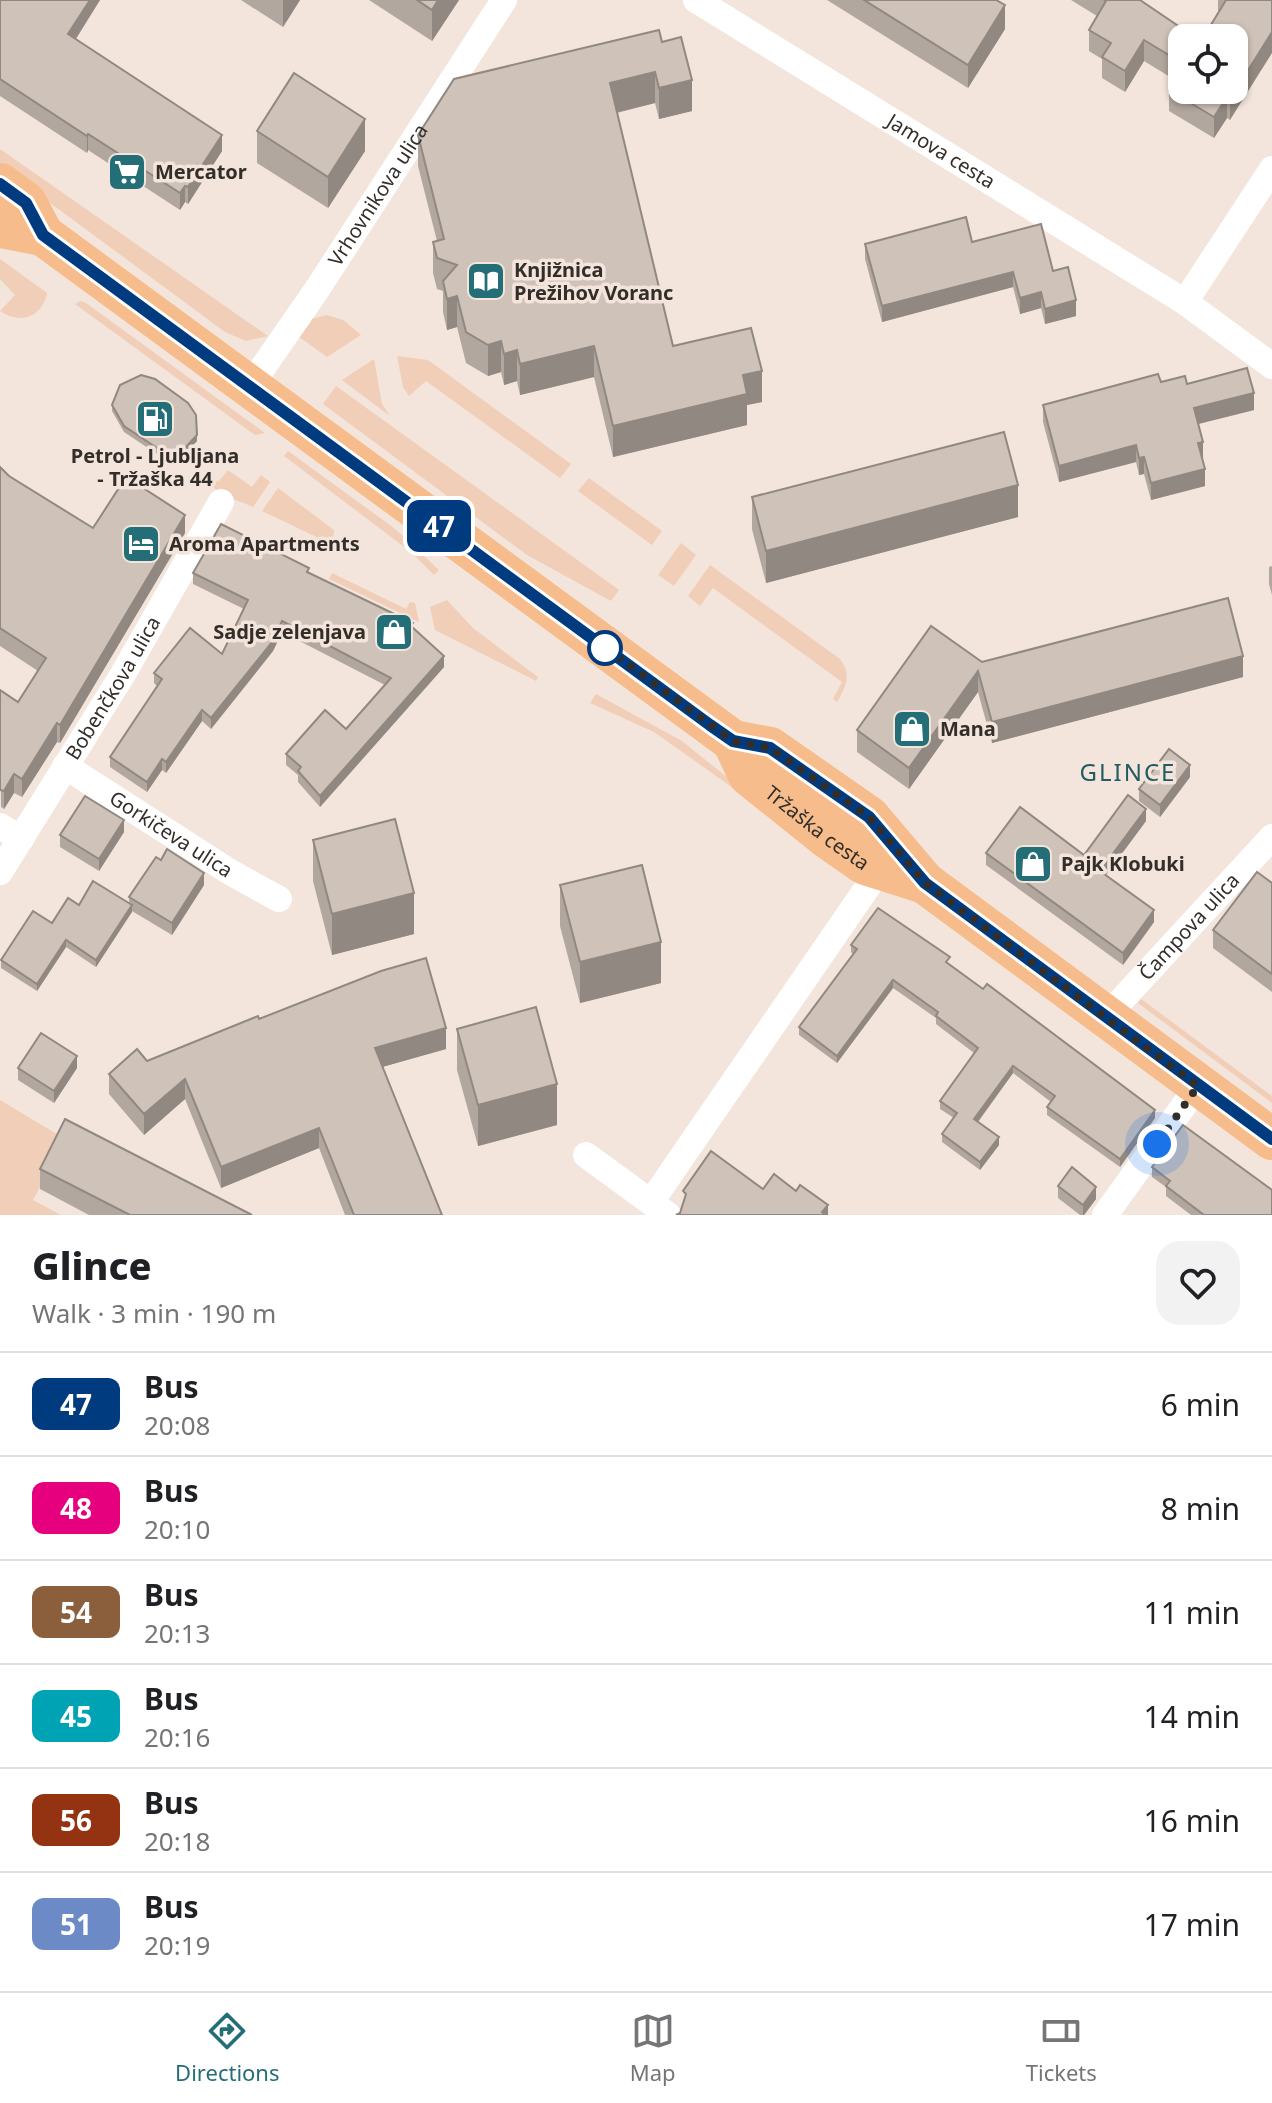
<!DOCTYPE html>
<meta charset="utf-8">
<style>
:root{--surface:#fff;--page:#f2f2f2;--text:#202124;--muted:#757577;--line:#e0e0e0;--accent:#246e77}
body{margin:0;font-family:"Noto Sans",sans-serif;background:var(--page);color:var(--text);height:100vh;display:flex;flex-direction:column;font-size:30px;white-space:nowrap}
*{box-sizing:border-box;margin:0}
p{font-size:26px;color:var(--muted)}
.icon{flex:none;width:44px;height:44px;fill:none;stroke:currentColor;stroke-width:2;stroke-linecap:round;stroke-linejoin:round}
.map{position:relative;height:1215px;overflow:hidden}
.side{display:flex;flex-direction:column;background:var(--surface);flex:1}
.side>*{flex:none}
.badge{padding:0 16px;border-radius:12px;font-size:28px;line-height:52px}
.buttons{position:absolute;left:1168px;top:24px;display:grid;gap:16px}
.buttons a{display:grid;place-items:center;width:80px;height:80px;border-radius:16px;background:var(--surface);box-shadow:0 2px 6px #0004;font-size:40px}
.you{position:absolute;width:40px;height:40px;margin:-20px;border:6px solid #fff;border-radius:50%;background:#1a73e8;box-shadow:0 0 0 12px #1a73e833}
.map>.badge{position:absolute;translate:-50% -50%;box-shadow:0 0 0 4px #fff}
.round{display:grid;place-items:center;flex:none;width:84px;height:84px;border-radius:24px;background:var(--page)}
.head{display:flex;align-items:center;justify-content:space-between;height:136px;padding:0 32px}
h1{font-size:38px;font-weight:800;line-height:60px}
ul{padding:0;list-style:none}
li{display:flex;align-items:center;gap:24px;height:104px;padding:0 32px;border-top:2px solid var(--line)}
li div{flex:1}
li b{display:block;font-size:30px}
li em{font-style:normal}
li .badge{min-width:88px;font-weight:700;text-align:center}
.dock{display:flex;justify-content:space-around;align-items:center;height:112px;border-top:2px solid var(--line);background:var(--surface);font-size:22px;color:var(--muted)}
.dock a{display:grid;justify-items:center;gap:4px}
.dock .selected{color:var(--accent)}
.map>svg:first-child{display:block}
.green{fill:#f1ceb7}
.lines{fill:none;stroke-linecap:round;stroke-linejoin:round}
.minor{stroke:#fff;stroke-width:26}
.primary{stroke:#f6bc8c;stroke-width:42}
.wall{fill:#b2a79e}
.shaded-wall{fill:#918881}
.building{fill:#cfc2b8;stroke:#918881;stroke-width:2}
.line-casing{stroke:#fff;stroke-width:18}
.line{stroke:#003b80;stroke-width:12}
.walk{stroke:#332e2a;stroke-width:8;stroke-dasharray:0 14.4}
.stop-dot{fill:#fff;stroke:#003b80;stroke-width:4}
.labels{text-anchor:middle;stroke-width:7;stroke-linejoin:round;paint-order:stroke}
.street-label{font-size:20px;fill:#332e2a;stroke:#f3e5db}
.poi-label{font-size:20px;font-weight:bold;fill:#332e2a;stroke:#f3e5db;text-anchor:start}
.quarter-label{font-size:24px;letter-spacing:2px;fill:#225b62;stroke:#f3e5db}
</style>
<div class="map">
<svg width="1272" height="1215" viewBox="0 0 1272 1215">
<rect width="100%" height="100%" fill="#f3e5db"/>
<g class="green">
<polygon points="0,149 268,336 246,341 225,332 0,166"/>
<path d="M0 259 47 293C42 317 21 325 0 311L15 295 0 279Z"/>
<polygon points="80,301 86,303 265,433 255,435 75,304"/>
<polygon points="327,315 343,320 361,335 327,357 298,336 311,319"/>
<polygon points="397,356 428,360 571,464 560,478 426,381 409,396 403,387"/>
<polygon points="374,359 382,404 390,416 342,380"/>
<polygon points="336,386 619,590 611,601 527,555 323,404"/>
<polygon points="288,451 394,528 439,570 434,575 411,552 284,456"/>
<path d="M228 470 252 487 261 475 270 482 253 507C236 499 208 493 205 473L218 482Z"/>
<polygon points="589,478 662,531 652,545 578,491"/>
<polygon points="278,488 334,530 333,539 325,541 262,511"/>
<polygon points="681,543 696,555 674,586 658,575"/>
<path d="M710 565 840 659C852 675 846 686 837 702L833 699 842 682 713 588 700 606 688 596Z"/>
<polygon points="332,573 406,609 410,602 415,603 419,622 329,579"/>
<polygon points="447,600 473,628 538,677 536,681 435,630 430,607"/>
<polygon points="596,694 682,741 795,832 654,732 590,703"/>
<polygon points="1141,999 1272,1096 1272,1103 1138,1003"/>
<polygon points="0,1100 65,1139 33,1200 61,1215 0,1215"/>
</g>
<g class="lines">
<g class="minor">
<path id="s1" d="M696 0 1185 302 1272 169"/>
<polyline points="1185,302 1272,366"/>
<path id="s2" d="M250 386 318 288 504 0"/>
<path id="s3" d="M65 766 230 872 279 899"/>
<polyline points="0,826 21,839"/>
<path id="s4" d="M0 872 123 674 221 502"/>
<path id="s5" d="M1105 1018 1272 837"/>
<polyline points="586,1155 668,1215"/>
<polyline points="651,1202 880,869"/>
<polyline points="1105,1215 1198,1086"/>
</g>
<g class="primary">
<polyline points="0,184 26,203 43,235 733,741 770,748 869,817 925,883 1272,1139"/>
<polyline points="0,227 43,235"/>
<path id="s6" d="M733 741 749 775 829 839 865 864 925 883"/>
</g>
</g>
<g class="wall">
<polygon points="0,0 100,0 76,39 222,151 188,204 185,202 180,210 88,150 87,153 0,96"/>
<polygon points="241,0 300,0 283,27"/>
<polygon points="369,0 459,0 432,41"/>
<polygon points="827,0 996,0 1005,29 968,88"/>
<polygon points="1071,0 1140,0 1182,38 1182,90 1218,14 1218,0 1272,0 1230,120 1227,118 1214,138 1169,111 1169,90 1175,80 1144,61 1125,92 1102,78 1102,59 1089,51 1089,30 1097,16"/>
<polygon points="662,42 692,111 659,119 655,103 617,113 673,346 762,402 747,405 747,425 613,457 594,377 520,395 517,381 504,385 501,372 488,376 466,363 457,327 447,330 443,312 443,291 437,289 433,273 433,242 437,241 418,166 418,135"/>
<polygon points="257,131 365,151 328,208 257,163"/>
<polygon points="972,242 1053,271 1076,316 1045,324 1041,308 1020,314 1013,287 882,322 865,259 865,244"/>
<polygon points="1161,382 1254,410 1198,424 1205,486 1151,500 1144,474 1139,475 1136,462 1059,482 1043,422 1043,405"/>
<polygon points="112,405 197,441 182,457 166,460 124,432 112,411"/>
<polygon points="0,467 9,476 93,528 185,533 60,743 57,742 22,797 14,793 4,809 1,807 0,690 18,702 38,671 0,646"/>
<polygon points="752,497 1018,517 766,583 752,529"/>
<polygon points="1272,566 1272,595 1269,584 1269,567"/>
<polygon points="193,573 309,573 413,627 444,667 320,807 298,782 298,775 286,765 286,754 346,729 385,685 282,632 273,651 211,729 202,721 166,773 162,770 147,792 110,767 110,757 157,686 154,683 154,673 222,654 244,609 193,584"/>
<polygon points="982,662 1243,677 992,743 978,692 909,789 857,752 857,730"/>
<polygon points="1190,777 1160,817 1139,801 1139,789"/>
<polygon points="1146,821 1106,875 1154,922 1123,965 986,865 986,853 1084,855"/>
<polygon points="124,832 99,871 60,847 60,835"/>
<polygon points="313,840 414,934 332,955 313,881"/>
<polygon points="1272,883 1272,992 1213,948 1213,930"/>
<polygon points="204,885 172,935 132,911 96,967 66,947 37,991 1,968 1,960 52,923 79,905 129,903 129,897"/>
<polygon points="560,885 661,983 580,1003 560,926"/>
<polygon points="851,945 950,965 1155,1118 1120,1167 1047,1115 1047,1107 1051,1102 1013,1073 978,1122 999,1145 980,1170 942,1142 942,1134 954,1118 940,1109 940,1101 974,1053 936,1024 936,1018 893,988 837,1063 799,1035 799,1027 853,954 851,952"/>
<polygon points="259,1019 446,1049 382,1067 442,1215 345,1215 319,1148 221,1188 185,1099 144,1135 109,1094 109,1074 147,1061"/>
<polygon points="457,1029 557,1125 478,1146 457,1070"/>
<polygon points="18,1068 77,1068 54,1103 18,1080"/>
<polygon points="1152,1167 1272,1215 1191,1215 1166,1196 1166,1187 1152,1177"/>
<polygon points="40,1169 252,1215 89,1215 40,1189"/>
<polygon points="1058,1186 1096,1199 1084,1215 1080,1215 1058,1198"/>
</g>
<g class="shaded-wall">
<polygon points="90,0 100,0 68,51 68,34"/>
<polygon points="283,0 300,0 283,27"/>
<polygon points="438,0 459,0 432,41 432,10"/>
<polygon points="1005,5 1005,29 968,88 968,65"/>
<polygon points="1272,32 1272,53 1230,120 1230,99"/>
<polygon points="1144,40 1144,61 1125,92 1125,71"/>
<polygon points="655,72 655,103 610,114 610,83"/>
<polygon points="692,80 692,111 659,119 659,88"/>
<polygon points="1227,97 1227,118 1214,138 1214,117"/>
<polygon points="365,119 365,151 328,208 328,177"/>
<polygon points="88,134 88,150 87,153 87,136"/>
<polygon points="222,135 222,151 188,204 188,187"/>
<polygon points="185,186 185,202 180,210 180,193"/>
<polygon points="1013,272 1013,287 882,322 882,306"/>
<polygon points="1041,292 1041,308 1020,314 1020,298"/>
<polygon points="457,296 457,327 447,330 447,299"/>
<polygon points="1076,300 1076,316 1045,324 1045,309"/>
<polygon points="501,341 501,372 488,376 488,345"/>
<polygon points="594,346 594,377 520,395 520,364"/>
<polygon points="517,350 517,381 504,385 504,354"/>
<polygon points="762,371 762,402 747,405 747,425 613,457 613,426 743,375"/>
<polygon points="1254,393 1254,410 1194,425 1194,408"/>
<polygon points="197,435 197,441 182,457 182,451"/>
<polygon points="1203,442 1203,458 1198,460 1198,443"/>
<polygon points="1136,445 1136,462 1059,482 1059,466"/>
<polygon points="1144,457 1144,474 1139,475 1139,458"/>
<polygon points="1205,469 1205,486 1151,500 1151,483"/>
<polygon points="1018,485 1018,517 766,583 766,551"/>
<polygon points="185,515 185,533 60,743 60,725"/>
<polygon points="282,621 282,632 273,651 211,729 211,718"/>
<polygon points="444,656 444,667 320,807 320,796"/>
<polygon points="1243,656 1243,677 992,743 992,722"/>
<polygon points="978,671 978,692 909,789 909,768"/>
<polygon points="202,710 202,721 166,773 166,762"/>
<polygon points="57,723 57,742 22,797 22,779"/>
<polygon points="162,759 162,770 147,792 147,782"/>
<polygon points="1190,765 1190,777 1160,817 1160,805"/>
<polygon points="14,774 14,793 4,809 4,791"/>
<polygon points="1146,809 1146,821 1100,883 1100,871"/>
<polygon points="124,820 124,832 99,871 99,859"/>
<polygon points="204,873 204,885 172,935 172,923"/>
<polygon points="414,893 414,934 332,955 332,914"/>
<polygon points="132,905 132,912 96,967 96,960"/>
<polygon points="1154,910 1154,922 1123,965 1123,953"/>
<polygon points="66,940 66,947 37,991 37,984"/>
<polygon points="661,942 661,983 580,1003 580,962"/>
<polygon points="893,980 893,988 837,1063 837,1056"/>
<polygon points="446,1028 446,1049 375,1069 375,1048"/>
<polygon points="77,1056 77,1068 54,1103 54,1091"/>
<polygon points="1013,1066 1013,1073 974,1127 974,1119"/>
<polygon points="185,1079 185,1099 144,1135 144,1114"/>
<polygon points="557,1084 557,1125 478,1146 478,1105"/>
<polygon points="1155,1110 1155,1118 1120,1167 1120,1159"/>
<polygon points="319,1128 319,1148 221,1188 221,1167"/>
<polygon points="999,1137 999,1145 980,1170 980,1162"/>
<polygon points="1096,1187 1096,1199 1084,1215 1083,1215 1083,1205"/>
<polygon points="828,1205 828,1215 822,1215 822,1212"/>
</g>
<g class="building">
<polygon points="0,0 90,0 68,34 222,135 188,187 185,186 180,193 88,134 87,136 0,79"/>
<polygon points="417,0 438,0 432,10"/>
<polygon points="864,0 996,0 1005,5 968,65"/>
<polygon points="1104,0 1140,0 1196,38 1182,38 1182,63 1144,40 1125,71 1102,57 1111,43 1089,30 1106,1"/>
<polygon points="1226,0 1272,0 1272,32 1230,99 1227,97 1214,117 1169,90 1182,69 1182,90 1234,90 1234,38 1203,38"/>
<polygon points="659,30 662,42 681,37 692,80 659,88 655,72 610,83 673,346 751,328 762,371 743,375 747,394 613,426 594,346 520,364 517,350 504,354 501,341 488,345 466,332 457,296 447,299 443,281 457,265 437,258 433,242 444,239 418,135 454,79"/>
<polygon points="294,73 365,119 328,177 257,131"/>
<polygon points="966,217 972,242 1041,224 1053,271 1068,267 1076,300 1045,309 1041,292 1020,298 1013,272 882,306 865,244"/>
<polygon points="1247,368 1254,393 1194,408 1203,442 1198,443 1205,469 1151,483 1144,457 1139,458 1136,445 1059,466 1043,405 1158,374 1161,382 1185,376 1187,384"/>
<polygon points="141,375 155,379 188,403 196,415 197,435 182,451 166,454 124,426 112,405 120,385"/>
<polygon points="1004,432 1018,485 766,551 752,497"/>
<polygon points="0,467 9,476 93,528 126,477 185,515 60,725 57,723 22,779 14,774 4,791 0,790 0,690 18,702 46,658 0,628"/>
<polygon points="221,524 309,568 307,572 413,623 411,626 444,656 320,796 298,771 301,767 286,754 325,710 346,729 391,678 282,621 273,641 211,718 202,710 166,762 162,759 147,782 110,757 162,679 154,673 190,628 222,654 248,600 193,573"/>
<polygon points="1228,598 1243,656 992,722 978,671 909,768 857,730 931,626 982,662"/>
<polygon points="1169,749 1190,765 1160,805 1139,789"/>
<polygon points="1128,795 1146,809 1100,871 1154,910 1123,953 986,853 1020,807 1084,855"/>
<polygon points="85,796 124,820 99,859 60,835"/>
<polygon points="395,819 414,893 332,914 313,840"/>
<polygon points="167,849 204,873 172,923 129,897 156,857 161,860"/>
<polygon points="642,865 661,942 580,962 560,885"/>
<polygon points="1257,872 1272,883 1272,974 1213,930"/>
<polygon points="93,881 132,905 96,960 66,940 37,984 1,960 33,911 52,923 68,898 79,905"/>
<polygon points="878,908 950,957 946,962 983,989 987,984 1155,1110 1120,1159 1047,1107 1055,1096 1013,1066 974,1119 999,1137 980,1162 942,1134 957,1113 940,1101 978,1048 936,1016 938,1012 893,980 837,1056 799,1027 857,949 851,945"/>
<polygon points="426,958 446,1028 375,1048 442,1215 354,1215 319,1128 221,1167 185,1079 144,1114 109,1074 137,1049 147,1061 258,1016 259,1019 381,971"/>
<polygon points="536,1007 557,1084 478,1105 457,1029"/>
<polygon points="41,1033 77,1056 54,1091 18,1068"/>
<polygon points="65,1119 252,1215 130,1215 40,1169"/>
<polygon points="1183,1125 1272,1190 1272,1215 1204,1215 1166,1186 1170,1181 1152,1167"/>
<polygon points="711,1151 763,1189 774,1174 796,1191 800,1185 828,1205 822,1212 826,1215 676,1215 680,1213 686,1194 683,1191"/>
<polygon points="1072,1167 1096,1187 1083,1205 1058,1186"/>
</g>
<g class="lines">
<defs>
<polyline id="line" points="0,184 26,203 43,235 710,725 733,741 770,748 869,817 925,883 1272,1139"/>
</defs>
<use href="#line" class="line-casing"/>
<use href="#line" class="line"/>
<polyline class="walk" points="605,648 595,640 733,741 770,748 869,817 925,883 1198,1086 1157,1144"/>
</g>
<defs>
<symbol id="supermarket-square" viewBox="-11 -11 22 22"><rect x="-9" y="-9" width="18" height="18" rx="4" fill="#246e77" stroke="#f3e5db"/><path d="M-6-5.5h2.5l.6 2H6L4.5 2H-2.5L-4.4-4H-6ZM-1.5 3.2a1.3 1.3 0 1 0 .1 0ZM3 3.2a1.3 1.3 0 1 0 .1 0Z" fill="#fff"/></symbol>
<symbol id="library-square" viewBox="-11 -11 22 22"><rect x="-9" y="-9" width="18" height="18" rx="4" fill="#246e77" stroke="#f3e5db"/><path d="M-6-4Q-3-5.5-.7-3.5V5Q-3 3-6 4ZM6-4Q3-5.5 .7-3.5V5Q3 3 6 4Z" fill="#fff"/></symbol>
<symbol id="fuel-square" viewBox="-11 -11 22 22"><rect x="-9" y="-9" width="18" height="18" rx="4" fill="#246e77" stroke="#f3e5db"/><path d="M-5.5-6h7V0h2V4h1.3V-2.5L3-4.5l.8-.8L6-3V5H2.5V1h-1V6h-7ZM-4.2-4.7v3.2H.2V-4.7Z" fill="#fff"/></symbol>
<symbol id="hotel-square" viewBox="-11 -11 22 22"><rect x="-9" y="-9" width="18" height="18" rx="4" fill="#246e77" stroke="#f3e5db"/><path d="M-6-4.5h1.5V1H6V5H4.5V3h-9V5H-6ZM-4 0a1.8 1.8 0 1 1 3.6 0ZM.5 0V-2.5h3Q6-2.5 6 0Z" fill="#fff"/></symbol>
<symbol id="shop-square" viewBox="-11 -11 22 22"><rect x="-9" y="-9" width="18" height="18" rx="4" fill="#246e77" stroke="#f3e5db"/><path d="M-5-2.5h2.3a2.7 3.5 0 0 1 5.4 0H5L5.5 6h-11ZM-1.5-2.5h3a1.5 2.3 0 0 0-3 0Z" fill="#fff"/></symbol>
</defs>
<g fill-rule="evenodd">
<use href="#supermarket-square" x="105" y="150" width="44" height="44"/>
<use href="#library-square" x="464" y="259" width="44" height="44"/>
<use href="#fuel-square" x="133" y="397" width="44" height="44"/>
<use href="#hotel-square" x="119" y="522" width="44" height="44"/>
<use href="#shop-square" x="372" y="610" width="44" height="44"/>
<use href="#shop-square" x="890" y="707" width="44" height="44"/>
<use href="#shop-square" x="1011" y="842" width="44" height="44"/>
</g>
<circle class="stop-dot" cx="605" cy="648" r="16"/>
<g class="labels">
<g class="street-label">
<text dy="7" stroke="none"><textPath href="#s1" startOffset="288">Jamova cesta</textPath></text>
<text dy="7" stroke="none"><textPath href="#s2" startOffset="230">Vrhovnikova ulica</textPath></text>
<text dy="7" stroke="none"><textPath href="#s4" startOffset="216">Bobenčkova ulica</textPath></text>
<text dy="7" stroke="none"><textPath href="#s6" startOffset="124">Tržaška cesta</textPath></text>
<text dy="7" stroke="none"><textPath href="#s3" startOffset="126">Gorkičeva ulica</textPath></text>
<text dy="7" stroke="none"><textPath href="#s5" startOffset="124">Čampova ulica</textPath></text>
</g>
<g class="poi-label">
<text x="155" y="179">Mercator</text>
<text x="514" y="277">Knjižnica<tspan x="514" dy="23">Prežihov Voranc</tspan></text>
<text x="155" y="463" text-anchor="middle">Petrol - Ljubljana<tspan x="155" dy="23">- Tržaška 44</tspan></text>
<text x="169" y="551">Aroma Apartments</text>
<text x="366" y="639" text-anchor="end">Sadje zelenjava</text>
<text x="940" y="736">Mana</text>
<text x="1061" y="871">Pajk Klobuki</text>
</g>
<g class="quarter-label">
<text x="1128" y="781">GLINCE</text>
</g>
</g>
</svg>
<div class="buttons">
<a><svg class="icon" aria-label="locate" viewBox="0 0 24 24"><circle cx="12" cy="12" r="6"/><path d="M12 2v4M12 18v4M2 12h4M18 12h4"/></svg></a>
</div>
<div class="you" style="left:1157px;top:1144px"></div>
<b class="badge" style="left:439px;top:526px;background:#003b80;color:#fff">47</b>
</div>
<section class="side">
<div class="head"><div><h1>Glince</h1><p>Walk · 3 min · 190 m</p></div><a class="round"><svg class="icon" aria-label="heart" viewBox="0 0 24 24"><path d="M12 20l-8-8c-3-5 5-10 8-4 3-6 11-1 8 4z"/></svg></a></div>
<ul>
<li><span class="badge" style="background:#003b80;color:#fff">47</span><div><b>Bus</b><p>20:08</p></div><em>6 min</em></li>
<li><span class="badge" style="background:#e6007e;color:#fff">48</span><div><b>Bus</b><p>20:10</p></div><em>8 min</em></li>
<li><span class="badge" style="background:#8b5e3c;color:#fff">54</span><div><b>Bus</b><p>20:13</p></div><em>11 min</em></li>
<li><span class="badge" style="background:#00a3b4;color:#fff">45</span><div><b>Bus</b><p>20:16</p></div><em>14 min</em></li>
<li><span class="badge" style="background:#943312;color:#fff">56</span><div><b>Bus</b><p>20:18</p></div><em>16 min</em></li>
<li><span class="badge" style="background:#6c8bc6;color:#fff">51</span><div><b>Bus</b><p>20:19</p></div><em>17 min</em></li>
</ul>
</section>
<nav class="dock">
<a class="selected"><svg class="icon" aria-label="directions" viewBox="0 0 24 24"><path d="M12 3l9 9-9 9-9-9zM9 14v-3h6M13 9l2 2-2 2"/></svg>Directions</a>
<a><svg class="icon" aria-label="map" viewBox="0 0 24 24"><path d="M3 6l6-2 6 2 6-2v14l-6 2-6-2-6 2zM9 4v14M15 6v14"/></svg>Map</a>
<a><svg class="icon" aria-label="tickets" viewBox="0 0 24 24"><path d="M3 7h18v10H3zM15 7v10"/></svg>Tickets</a>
</nav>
